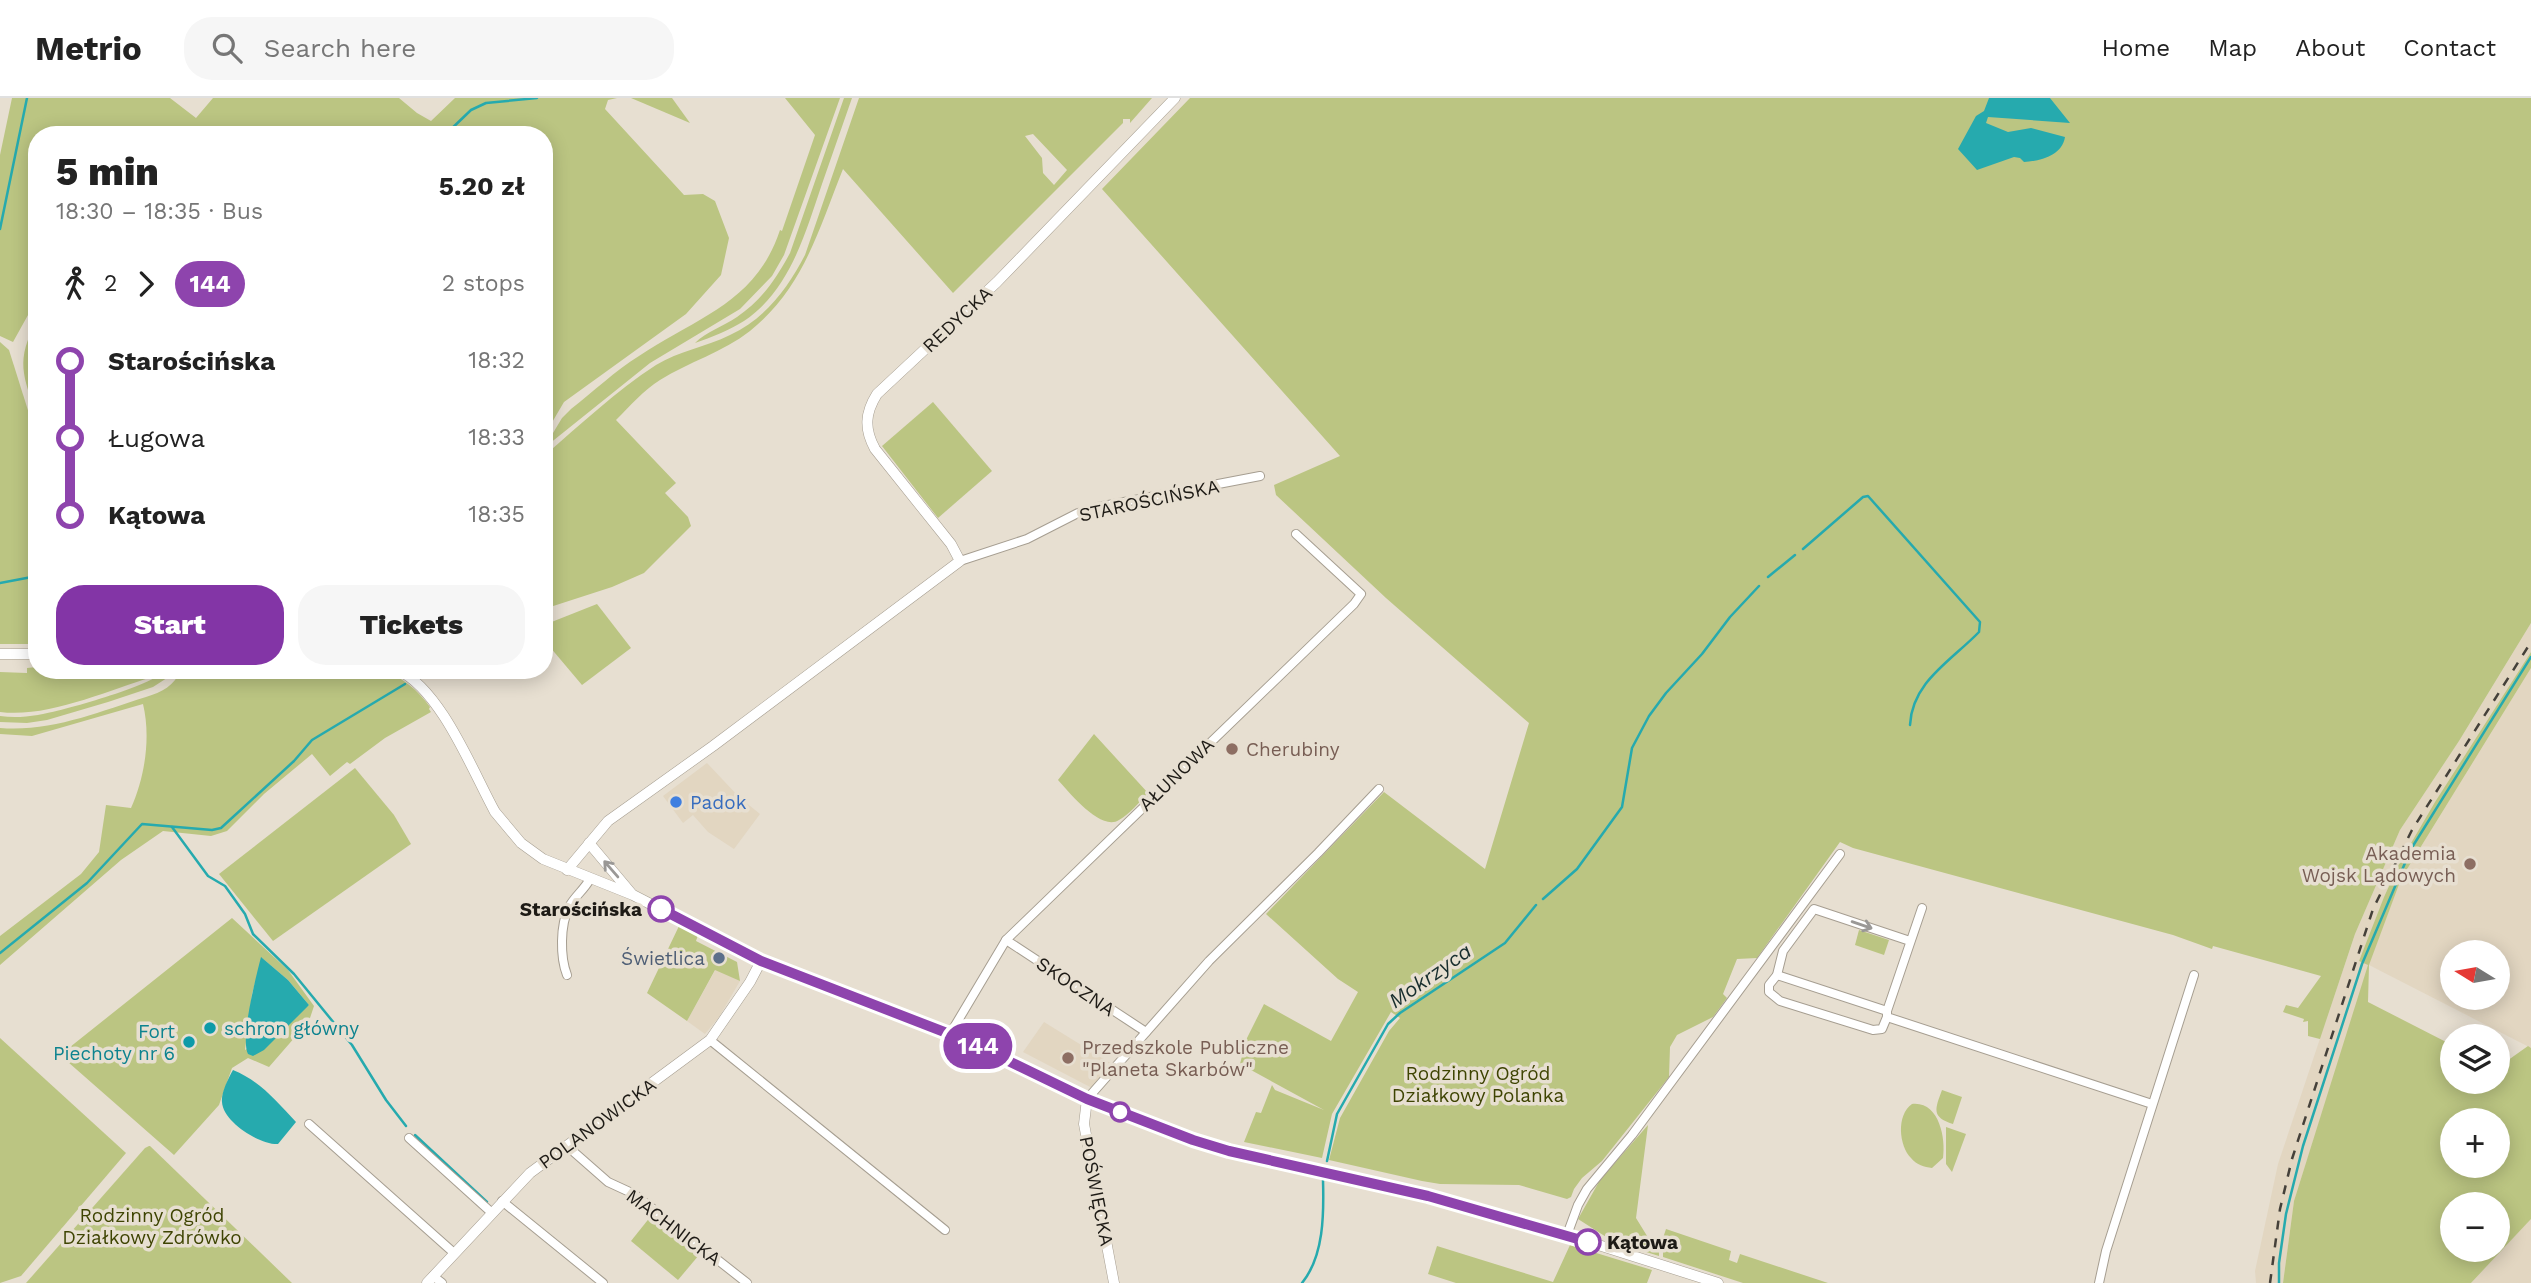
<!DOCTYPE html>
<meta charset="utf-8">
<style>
:root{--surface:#fff;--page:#f6f6f6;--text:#222;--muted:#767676;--line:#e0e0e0;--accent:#8335a6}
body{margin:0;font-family:"Work Sans",sans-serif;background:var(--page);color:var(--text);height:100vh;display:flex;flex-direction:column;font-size:26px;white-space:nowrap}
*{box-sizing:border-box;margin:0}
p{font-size:23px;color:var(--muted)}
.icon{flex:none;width:38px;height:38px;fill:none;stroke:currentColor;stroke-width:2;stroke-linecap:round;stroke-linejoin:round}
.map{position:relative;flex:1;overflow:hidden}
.sheet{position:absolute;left:28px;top:28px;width:525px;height:553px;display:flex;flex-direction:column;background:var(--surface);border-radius:28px;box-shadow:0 4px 18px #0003}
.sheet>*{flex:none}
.badge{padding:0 14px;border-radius:23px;font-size:24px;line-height:46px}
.needle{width:46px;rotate:281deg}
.buttons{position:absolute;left:2440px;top:842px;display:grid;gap:14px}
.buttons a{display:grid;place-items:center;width:70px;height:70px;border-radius:50%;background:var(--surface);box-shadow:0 4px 18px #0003;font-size:35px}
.map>.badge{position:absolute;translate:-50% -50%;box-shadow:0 0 0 4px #fff}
.legs{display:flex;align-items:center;gap:10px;height:77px;padding:0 28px;font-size:23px}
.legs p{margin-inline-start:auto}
.headline{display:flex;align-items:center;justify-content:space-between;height:119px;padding:0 28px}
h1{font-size:38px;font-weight:800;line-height:52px}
.primary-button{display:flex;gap:14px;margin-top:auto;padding:14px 28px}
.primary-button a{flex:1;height:80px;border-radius:28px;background:var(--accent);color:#fff;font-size:28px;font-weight:800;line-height:80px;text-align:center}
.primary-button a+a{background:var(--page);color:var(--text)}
ul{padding:0 28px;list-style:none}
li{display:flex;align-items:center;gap:24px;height:77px;font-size:26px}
li i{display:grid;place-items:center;width:10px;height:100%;margin:0 9px;background:currentColor}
li i::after{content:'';width:18px;height:18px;margin:-9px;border:5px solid;border-radius:50%;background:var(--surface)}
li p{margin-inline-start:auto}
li:first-child i{background:linear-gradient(#0000 50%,currentColor 0)}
li:last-child i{background:linear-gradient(currentColor 50%,#0000 0)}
header{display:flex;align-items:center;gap:42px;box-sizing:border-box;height:98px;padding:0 35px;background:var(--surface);border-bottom:2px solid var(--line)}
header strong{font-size:33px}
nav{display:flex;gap:38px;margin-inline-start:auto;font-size:24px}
.search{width:490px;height:63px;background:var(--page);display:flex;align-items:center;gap:18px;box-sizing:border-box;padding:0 24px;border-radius:28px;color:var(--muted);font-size:26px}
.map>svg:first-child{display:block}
.built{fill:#e2d6c1;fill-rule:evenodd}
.green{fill:#bbc582;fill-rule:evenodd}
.water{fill:#26aaae}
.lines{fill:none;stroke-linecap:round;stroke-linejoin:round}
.stream{stroke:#26aaae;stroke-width:2.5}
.minor-casing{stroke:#a69e91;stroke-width:10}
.tertiary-casing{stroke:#a69e91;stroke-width:11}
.minor{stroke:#fff;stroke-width:8}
.tertiary{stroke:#fff;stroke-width:10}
.rail{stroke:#45413a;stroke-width:2.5;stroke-dasharray:9 9;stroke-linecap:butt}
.oneway{stroke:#9a9896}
.line-1-casing{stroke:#fff;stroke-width:16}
.line-1{stroke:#8e44ad;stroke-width:10}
.education-dot{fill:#8d6e63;stroke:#e7dfd1;stroke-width:2.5}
.shop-dot{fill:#3f7fe0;stroke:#e7dfd1;stroke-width:2.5}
.stop-1-dot{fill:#fff;stroke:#8e44ad;stroke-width:3.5}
.service-dot{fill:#5c6f8a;stroke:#e7dfd1;stroke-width:2.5}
.culture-dot{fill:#0f9aa8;stroke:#e7dfd1;stroke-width:2.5}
.labels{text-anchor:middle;stroke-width:7;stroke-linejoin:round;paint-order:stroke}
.street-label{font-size:19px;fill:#1e1b16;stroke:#e7dfd1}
.education-label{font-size:19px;fill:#785e54;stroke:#e7dfd1;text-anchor:start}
.shop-label{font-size:19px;fill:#366cbe;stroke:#e7dfd1;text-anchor:start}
.stop-label{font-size:19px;font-weight:bold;fill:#1e1b16;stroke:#e7dfd1;text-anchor:end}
.service-label{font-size:19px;fill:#4e5e75;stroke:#e7dfd1;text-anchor:end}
.culture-label{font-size:19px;fill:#0d838f;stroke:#e7dfd1;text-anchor:start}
.park-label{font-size:19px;fill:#3e4402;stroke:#e7dfd1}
.water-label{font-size:21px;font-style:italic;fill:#182e2e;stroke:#e7dfd1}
</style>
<header>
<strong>Metrio</strong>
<div class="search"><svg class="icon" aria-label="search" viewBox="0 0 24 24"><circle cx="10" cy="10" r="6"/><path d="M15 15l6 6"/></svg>Search here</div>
<nav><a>Home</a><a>Map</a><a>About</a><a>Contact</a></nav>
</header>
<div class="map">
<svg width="2531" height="1185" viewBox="0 0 2531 1185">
<rect width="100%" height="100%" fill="#e7dfd1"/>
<g class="built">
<path d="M2531 525V554L2435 704 2400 764 2384 799 2359 863 2369 866 2401 781 2531 570V950L2369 867 2294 1103 2283 1185H2256L2255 1173 2278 1066 2355 836 2400 732 2459 643ZM2452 854H2497V900H2452Z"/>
<polygon points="707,665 739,699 760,716 734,751 708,734 693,717 683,725 663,698"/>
<polygon points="716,871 740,883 719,919 705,936 687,923"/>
<polygon points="1044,924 1112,966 1092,990 1023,954"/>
<polygon points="2531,1121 2531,1185 2471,1185"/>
</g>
<g class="green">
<polygon points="12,0 170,0 196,20 213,0 399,0 417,15 431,23 455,0 617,0 608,2 605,11 684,97 703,96 715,103 729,140 721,177 686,216 564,304 544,338 544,37 37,37 37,210 33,208 13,244 0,238 0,57"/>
<polygon points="631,0 672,0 690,25"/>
<path d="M785 0H840L784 157 772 178 740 211 650 265 544 350 562 320 571 311C594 293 615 273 639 258 697 219 756 205 780 132L782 133 815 37Z"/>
<path d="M844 0H852C842 29 832 57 822 86 805 136 790 192 744 223 728 233 712 239 695 245 706 234 724 228 737 219 762 202 776 181 790 155Z"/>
<path d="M859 0H1152L1130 25V21H1123V25L953 195 843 71C818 133 804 189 750 233 723 254 689 264 660 282 644 292 630 308 616 322L676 385 665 395 688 419 691 428 644 475 612 489 544 511V358C580 327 616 293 656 267 679 253 706 249 730 237 765 221 788 190 805 157ZM1033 36 1067 72 1054 87 1043 75 1042 60 1025 38Z"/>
<polygon points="1190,0 2531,0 2531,525 2459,643 2400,732 2355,836 2320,941 2308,938 2308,923 2303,924 2304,921 2283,914 2286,907 2298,910 2321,878 2213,848 2212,851 2173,837 1853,750 1840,744 1757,860 1737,861 1723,896 1727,900 1713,919 1677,937 1670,949 1669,979 1602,1063 1582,1080 1574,1091 1571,1099 1567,1101 1519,1087 1440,1086 1422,1083 1329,1062 1340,1020 1389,933 1400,920 1391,914 1332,1016 1322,1060 1244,1044 1256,1014 1261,1015 1272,987 1275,992 1324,1012 1240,966 1246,942 1264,906 1331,943 1358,894 1338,881 1266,816 1384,694 1485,771 1529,625 1386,500 1276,397 1274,387 1340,358 1102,91"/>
<path d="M37 223V318C23 278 15 262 37 223Z"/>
<polygon points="0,244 9,252 37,341 36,546 0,546"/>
<polygon points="933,304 992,373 938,420 882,348"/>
<polygon points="597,506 631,550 582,587 544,542 544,527"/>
<path d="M2531 554V570L2401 781 2369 867 2368 904 2452 947V984H2497V970L2528 948 2531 950V1121L2471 1185H2283L2294 1103 2368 867 2359 863 2384 799 2400 764 2435 704ZM2452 1022H2497V1068H2452ZM2452 1106H2497V1152H2452Z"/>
<path d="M37 569V572H160L152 579C106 593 48 620 0 614V574L27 575V570Z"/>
<path d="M166 572H173L170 578 153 589 108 604 47 622 27 625 0 624V618C13 620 25 619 38 617 62 613 152 588 166 572Z"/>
<path d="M181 572H384C404 581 417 591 430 609L429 611 431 614 385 640 350 666 347 664 330 678 312 656 264 696 227 733 211 738 163 733 121 762 0 867V838L81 776 99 754 106 707 131 710C145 679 151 639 143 606L32 638 0 636V630C52 634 98 614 146 599 162 594 174 588 181 572Z"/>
<path d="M1094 636 1148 695C1139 704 1130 716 1119 722 1101 734 1069 694 1058 682Z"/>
<polygon points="355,670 394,717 411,746 273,843 219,776"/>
<path d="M232 820 288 872 314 908 309 923 269 969 248 960 232 970 219 1007 174 1057 60 957ZM262 860 288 882 309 907 245 952 252 896Z"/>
<polygon points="679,828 698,837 696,843 737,864 740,883 715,872 687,923 647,895"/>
<polygon points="1859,832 1889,842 1884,857 1855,847"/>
<polygon points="0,940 126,1055 21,1178 0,1185"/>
<path d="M1942 992 1962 999 1953 1026C1931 1019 1935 1011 1942 992Z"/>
<path d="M1912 1006C1939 1003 1946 1040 1943 1060L1932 1070C1924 1069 1917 1067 1911 1060 1899 1048 1896 1017 1912 1006Z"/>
<polygon points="1648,1027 1636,1120 1652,1146 1659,1149 1659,1158 1614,1144 1578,1121 1600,1082"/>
<polygon points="1946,1029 1966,1036 1952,1074 1946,1066"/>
<polygon points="149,1048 150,1048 292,1185 26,1185 145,1050"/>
<polygon points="651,1118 699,1157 678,1182 631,1143"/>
<polygon points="1666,1131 1731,1153 1729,1162 1737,1165 1740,1156 1828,1185 1743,1185 1663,1159 1663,1140"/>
<polygon points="1570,1147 1652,1172 1647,1185 1456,1185 1428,1176 1437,1148 1553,1184"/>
</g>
<g class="water">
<path d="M1989 0H2050L2070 25 1988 19 1986 25 2008 34 2031 30 2065 39C2062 58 2040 63 2024 64L2020 60 2014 59 1977 72 1958 51 1976 18 1984 13Z"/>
<path d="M261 859 288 882 309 907 264 952 253 958 248 956C240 940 256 879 261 859Z"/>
<path d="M233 972C260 983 276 1003 296 1024L278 1046C260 1047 223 1024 222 1004 221 995 228 981 233 972Z"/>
</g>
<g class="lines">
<g class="stream">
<polyline points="445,37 471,12 486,5 537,0"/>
<polyline points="0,131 27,0"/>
<path d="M1803 451 1863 399 1868 398 1980 524 1979 534C1951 563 1912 584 1910 627"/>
<polyline points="1768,479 1795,457"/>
<polyline points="0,485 37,478"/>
<polyline points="172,729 208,778 225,788 245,816 253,836 294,876 352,947 386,1002 406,1028"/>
<polyline points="1543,801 1577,771 1622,709 1632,650 1649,618 1666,595 1702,556 1730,519 1759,488"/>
<polyline points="0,855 87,785 142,726 212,732 221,730 294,663 312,642 405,586"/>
<polyline points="415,1037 487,1104"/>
<polyline points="1327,1063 1337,1016 1388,926 1400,915 1505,845 1536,807"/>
<path d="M1302 1185C1324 1158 1324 1116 1323 1082"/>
<polyline points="2279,1185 2279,1165 2286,1116 2303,1048 2362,866 2411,751 2531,559"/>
</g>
<defs>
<g id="minor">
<polyline points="960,463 1027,441 1078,415 1098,409 1260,378"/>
<polyline points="1922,810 1887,913 1887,919 2152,1006"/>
<polyline points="1006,842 1146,934"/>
<path d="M567 877C560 859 560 827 569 809 574 799 584 792 590 781"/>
<polyline points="1777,877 1887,913"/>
<polyline points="1887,919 1882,931 1873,932 1780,903 1769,894 1769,887 1777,877 1783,853 1814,811 1910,843"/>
<polyline points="950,936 1006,842 1354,506 1361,496 1296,436"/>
<polyline points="710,942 945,1132"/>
<polyline points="1087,1001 1209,863 1318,755 1379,691"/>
<polyline points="309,1026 454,1155"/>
<polyline points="409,1040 492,1115"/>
<polyline points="567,1048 608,1084 634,1096 747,1185"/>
<polyline points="502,1103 603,1185"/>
<polyline points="1567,1137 1578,1107 1587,1091 1632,1037 1840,756"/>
<polyline points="433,1178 442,1185"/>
<polyline points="2099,1185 2106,1153 2194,877"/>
</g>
<g id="tertiary">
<polyline points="0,556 37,556"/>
<path d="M398 572C441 592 472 672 495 714L521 745 543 761 633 797 761 863 965 942 1108 1010 1229 1053 1428 1098 1567 1137 1718 1185"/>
<polyline points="589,745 631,795"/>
<path d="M567 772 608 723 713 648 960 463 951 446 875 351C864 331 865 315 877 296L997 184 1175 0"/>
<polyline points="1087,1001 1084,1026 1114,1185"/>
<polyline points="427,1185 530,1075 710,942 750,884 761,863"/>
</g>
</defs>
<use href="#minor" class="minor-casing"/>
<use href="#tertiary" class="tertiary-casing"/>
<use href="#minor" class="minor"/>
<use href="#tertiary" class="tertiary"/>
<polyline class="rail" points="2270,1185 2280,1111 2292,1061 2373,811 2412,732 2531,544"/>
</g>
<defs><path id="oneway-shaft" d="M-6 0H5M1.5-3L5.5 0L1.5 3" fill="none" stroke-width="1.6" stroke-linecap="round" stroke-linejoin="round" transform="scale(1.75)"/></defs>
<g class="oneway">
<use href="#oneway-shaft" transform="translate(611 771) rotate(-131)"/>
<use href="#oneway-shaft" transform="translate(1862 827) rotate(19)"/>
</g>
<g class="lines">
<defs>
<polyline id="line-1" points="661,811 761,863 965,942 1087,1001 1193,1042 1229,1053 1428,1098 1588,1144"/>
</defs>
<use href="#line-1" class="line-1-casing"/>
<use href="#line-1" class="line-1"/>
</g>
<g class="education-dot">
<circle cx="1232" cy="651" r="7"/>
<circle cx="2470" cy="766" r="7"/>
<circle cx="1068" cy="960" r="7"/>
</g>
<circle class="shop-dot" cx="676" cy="704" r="7"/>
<g class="stop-1-dot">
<circle cx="661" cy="811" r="12"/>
<circle cx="1120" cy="1014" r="9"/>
<circle cx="1588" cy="1144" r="12"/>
</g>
<circle class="service-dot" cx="719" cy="860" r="7"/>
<g class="culture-dot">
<circle cx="210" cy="930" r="7"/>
<circle cx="189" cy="944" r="7"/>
</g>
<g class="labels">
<g class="street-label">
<text transform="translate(957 221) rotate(-43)" y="7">REDYCKA</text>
<text transform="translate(1149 402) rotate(-12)" y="7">STAROŚCIŃSKA</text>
<text transform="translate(1176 676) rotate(-44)" y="7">AŁUNOWA</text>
<text transform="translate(1076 888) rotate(34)" y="7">SKOCZNA</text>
<text transform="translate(597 1025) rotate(-36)" y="7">POLANOWICKA</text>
<text transform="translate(1097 1093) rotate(79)" y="7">POŚWIĘCKA</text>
<text transform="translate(674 1129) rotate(37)" y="7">MACHNICKA</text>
</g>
<g class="education-label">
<text x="1246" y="658">Cherubiny</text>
<text x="2456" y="762" text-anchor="end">Akademia<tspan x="2456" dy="22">Wojsk Lądowych</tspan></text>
<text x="1082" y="956">Przedszkole Publiczne<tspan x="1082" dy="22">"Planeta Skarbów"</tspan></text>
</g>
<g class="shop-label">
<text x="690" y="711">Padok</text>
</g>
<g class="stop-label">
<text x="642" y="818">Starościńska</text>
<text x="1607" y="1151" text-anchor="start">Kątowa</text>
</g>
<g class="service-label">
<text x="705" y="867">Świetlica</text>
</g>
<g class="culture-label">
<text x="224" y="937">schron główny</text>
<text x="175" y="940" text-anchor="end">Fort<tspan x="175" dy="22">Piechoty nr 6</tspan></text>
</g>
<g class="park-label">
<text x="1478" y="982">Rodzinny Ogród<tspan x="1478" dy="22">Działkowy Polanka</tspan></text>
<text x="152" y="1124">Rodzinny Ogród<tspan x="152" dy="22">Działkowy Zdrówko</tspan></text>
</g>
<g class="water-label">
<text transform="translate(1430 878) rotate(-35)" y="7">Mokrzyca</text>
</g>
</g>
</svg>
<div class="buttons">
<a><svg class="needle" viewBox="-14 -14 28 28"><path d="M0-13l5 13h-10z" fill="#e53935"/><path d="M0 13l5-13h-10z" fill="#767676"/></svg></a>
<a><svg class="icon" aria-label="layers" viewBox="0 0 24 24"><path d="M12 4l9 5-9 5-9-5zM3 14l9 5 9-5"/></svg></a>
<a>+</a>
<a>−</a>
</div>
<b class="badge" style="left:978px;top:948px;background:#8e44ad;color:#fff">144</b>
<section class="sheet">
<div class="headline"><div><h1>5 min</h1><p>18:30 – 18:35 · Bus</p></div><b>5.20 zł</b></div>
<div class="legs"><svg class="icon" aria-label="walk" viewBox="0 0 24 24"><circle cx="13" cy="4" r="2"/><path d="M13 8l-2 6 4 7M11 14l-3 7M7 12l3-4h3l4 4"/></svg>2<svg class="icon" aria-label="forward" viewBox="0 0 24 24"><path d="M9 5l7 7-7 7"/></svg><b class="badge" style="background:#8e44ad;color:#fff">144</b><p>2 stops</p></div>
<ul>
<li><i style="color:#8e44ad"></i><b>Starościńska</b><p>18:32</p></li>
<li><i style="color:#8e44ad"></i><span>Ługowa</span><p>18:33</p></li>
<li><i style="color:#8e44ad"></i><b>Kątowa</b><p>18:35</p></li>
</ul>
<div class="primary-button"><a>Start</a><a>Tickets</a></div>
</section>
</div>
